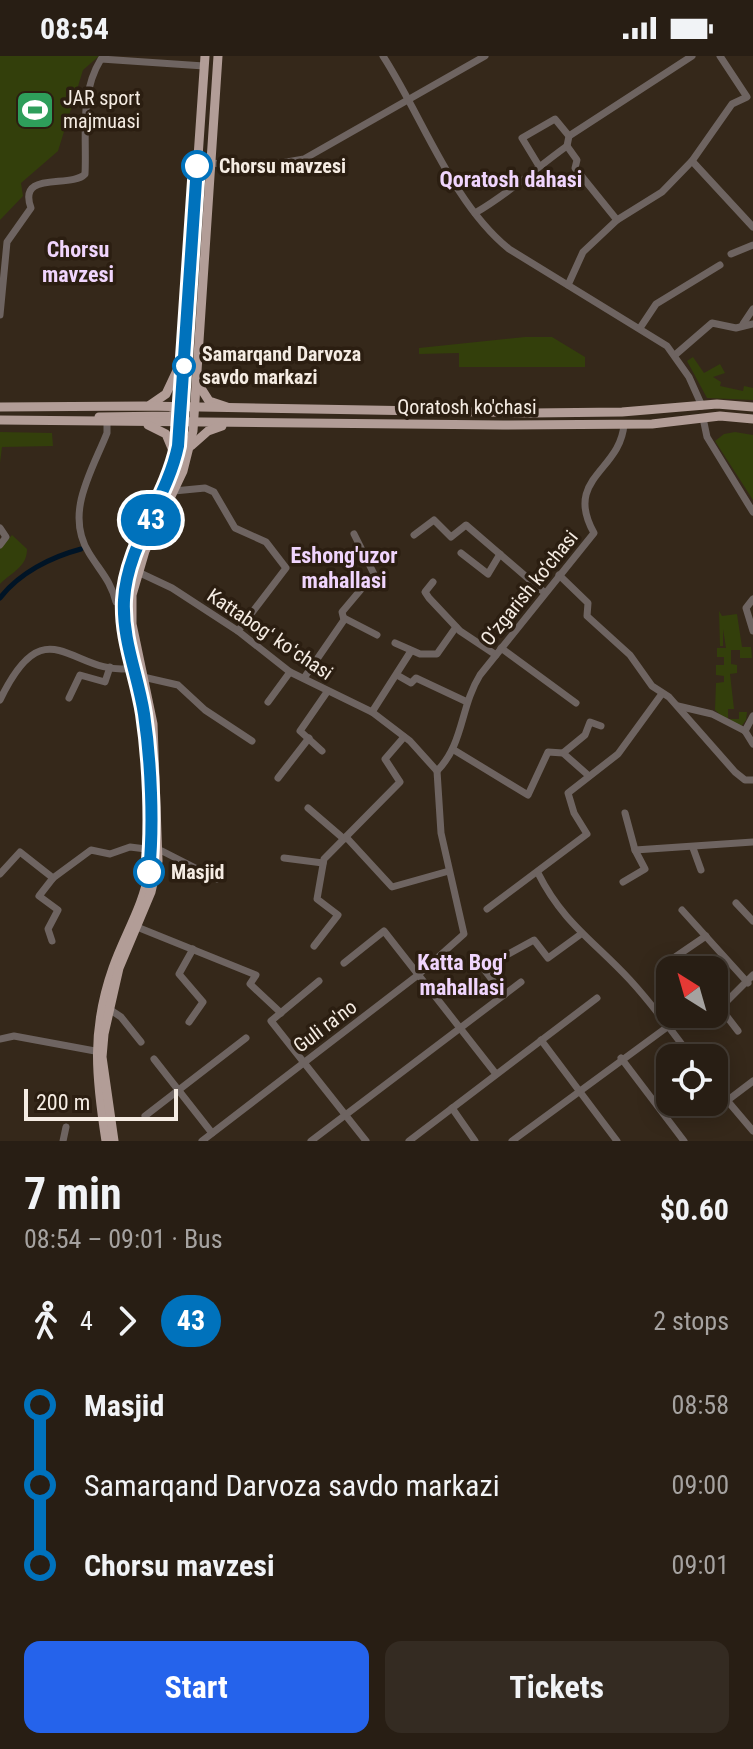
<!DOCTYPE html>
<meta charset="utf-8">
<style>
:root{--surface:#281e14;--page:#342b22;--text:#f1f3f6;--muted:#a5a2a0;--line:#443c34;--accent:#2563eb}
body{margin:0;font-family:"Roboto Condensed",sans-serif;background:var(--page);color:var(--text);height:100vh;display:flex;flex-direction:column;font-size:30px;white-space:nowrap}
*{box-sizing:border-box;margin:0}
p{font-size:26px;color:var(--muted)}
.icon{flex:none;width:44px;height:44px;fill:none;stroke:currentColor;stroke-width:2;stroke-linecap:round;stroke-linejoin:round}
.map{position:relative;height:1085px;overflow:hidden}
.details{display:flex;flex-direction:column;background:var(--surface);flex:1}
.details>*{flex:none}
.badge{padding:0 16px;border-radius:26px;font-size:28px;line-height:52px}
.needle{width:52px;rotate:323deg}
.tools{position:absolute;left:656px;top:900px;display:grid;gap:16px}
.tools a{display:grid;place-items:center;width:72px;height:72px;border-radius:16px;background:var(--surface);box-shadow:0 4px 20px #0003,0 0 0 2px var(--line);font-size:40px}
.scale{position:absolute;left:24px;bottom:20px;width:154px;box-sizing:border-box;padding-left:8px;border:4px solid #f5ece3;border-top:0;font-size:22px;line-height:28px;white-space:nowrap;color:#f5ece3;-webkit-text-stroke:6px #2b1e11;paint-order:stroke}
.map>.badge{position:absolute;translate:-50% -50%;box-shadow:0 0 0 4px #fff}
.legs{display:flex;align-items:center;gap:12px;height:88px;padding:0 24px;font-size:26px}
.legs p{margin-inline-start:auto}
.summary{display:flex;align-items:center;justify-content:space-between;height:136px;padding:0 24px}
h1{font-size:44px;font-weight:700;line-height:60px}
.cta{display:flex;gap:16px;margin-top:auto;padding:16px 24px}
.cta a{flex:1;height:92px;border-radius:16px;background:var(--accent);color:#fff;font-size:32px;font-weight:700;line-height:92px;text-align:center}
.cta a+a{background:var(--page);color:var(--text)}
ul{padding:0 24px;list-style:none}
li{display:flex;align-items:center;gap:28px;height:80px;font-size:30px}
li i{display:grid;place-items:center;width:12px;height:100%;margin:0 10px;background:currentColor}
li i::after{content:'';width:20px;height:20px;margin:-10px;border:6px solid;border-radius:50%;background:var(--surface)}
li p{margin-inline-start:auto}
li:first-child i{background:linear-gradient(#0000 50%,currentColor 0)}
li:last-child i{background:linear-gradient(currentColor 50%,#0000 0)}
.status{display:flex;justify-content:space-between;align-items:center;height:56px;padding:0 40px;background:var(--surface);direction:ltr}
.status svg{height:22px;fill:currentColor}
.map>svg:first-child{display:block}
.green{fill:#333f0b}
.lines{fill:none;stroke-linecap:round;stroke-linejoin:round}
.canal{stroke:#001426;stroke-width:5}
.minor{stroke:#6e6461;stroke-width:7}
.major{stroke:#b29d97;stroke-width:9}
.line-1-casing{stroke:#fff;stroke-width:18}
.line-1{stroke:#0072bc;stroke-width:12}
.stop-1-dot{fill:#fff;stroke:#0072bc;stroke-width:4}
.labels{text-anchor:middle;stroke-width:7;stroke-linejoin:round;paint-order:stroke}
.poi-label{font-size:20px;fill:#f5ece3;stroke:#2b1e11;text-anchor:start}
.stop-label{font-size:20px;font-weight:bold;fill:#f5ece3;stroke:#2b1e11;text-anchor:start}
.street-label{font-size:20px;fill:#f5ece3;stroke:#2b1e11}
.neighbourhood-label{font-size:22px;font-weight:bold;fill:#f0d5fd;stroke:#2b1e11}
</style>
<div class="status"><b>08:54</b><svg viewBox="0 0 49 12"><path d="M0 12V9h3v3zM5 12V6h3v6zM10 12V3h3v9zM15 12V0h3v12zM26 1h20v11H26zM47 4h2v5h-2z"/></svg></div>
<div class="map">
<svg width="753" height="1085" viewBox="0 0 753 1085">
<rect width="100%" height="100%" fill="#35281a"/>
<g class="green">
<polygon points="0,0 99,0 83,14 58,95 21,127 23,140 0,164"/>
<polygon points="525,281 552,281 585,301 585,311 459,311 459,297 419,298 419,292"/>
<polygon points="693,301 704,317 720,308 725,317 713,321 721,326 720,330 743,335 744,330 753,332 753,344 707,342 687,305"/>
<polygon points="0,376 52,377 53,390 2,391 0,407"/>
<polygon points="735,376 753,379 753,444 715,385 724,378"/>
<path d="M12 479 27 493C27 511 12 516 0 528V493Z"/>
<polygon points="719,555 722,560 737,558 742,591 751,591 752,602 740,602 740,594 731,594 731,608 737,609 737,617 730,618 734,653 728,653 728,663 739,663 739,656 747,656 746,664 740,672 733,670 715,654 716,627 724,626 724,620 716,619 716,609 724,609 724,601 717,601 717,592 726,592 723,573 723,590 720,590"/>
</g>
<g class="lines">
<path class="canal" d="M0 542C19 517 51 501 81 493"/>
<g class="minor">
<path d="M383 0C422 60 452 147 509 193L667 290 689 321 702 350"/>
<polyline points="569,80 692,0"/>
<polyline points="567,90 577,104 575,112 617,164"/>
<polyline points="692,105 753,171"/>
<polyline points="211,107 258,111 304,103 485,0"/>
<path d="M475 157C510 137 536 112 567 90L569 80 555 63 522 82 539 110"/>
<polyline points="731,198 753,189"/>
<polyline points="568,229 583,196 617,164 662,136 692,105 732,48 747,41 720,0"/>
<path d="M0 259 7 186 31 152C17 114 71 133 85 118 87 80 79 39 101 3L204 10"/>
<polyline points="743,268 753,253"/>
<polyline points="640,272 656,248 720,209"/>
<polyline points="675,299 712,267 736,272 753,268"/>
<polyline points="703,362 707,381 753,456"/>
<path d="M107 366V377C92 415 64 457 89 497 100 515 111 525 116 546"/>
<polyline points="174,435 205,432 214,436 235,472 266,486 286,512 238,575"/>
<polyline points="0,472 6,481 0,489"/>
<polyline points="414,479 434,464 451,481 466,469 545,537"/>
<polyline points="461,497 488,518 500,498"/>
<polyline points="138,516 172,532 238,575 290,616 372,656 410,685 437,715 441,777 464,878 418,919 202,1085"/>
<polyline points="559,519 588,547 587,560 630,599 652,630 669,641 735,716 745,724 753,724"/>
<polyline points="433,526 425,536 429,542 460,575 496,599"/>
<polyline points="753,543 746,552 753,575"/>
<polyline points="344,562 377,579"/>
<polyline points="395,587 420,598 437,598 456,571"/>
<polyline points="501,592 576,647"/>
<polyline points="397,619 411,627 416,622 465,645"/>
<polyline points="143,621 178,629 205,654 252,685"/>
<polyline points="304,622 344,564 342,556 374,518 354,478"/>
<polyline points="69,642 80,619 105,626 110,611"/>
<path d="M0 644C47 546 72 622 133 612"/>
<polyline points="268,646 290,616"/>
<polyline points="678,650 712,658 745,675"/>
<polyline points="372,656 411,595"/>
<polyline points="745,675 753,660"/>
<polyline points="745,675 753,688"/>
<polyline points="454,694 528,739 548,696 563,697 589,720"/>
<polyline points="322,695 300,675 327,636"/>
<polyline points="563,697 585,679 590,666 601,670"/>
<path d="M437 715C464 688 460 651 480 619L594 477C563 422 621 415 624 368"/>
<polyline points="278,722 309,682"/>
<polyline points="308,752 344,783"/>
<polyline points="346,781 392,831 449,815"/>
<polyline points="693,792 701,814"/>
<polyline points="635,794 753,786"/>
<polyline points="284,802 323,807"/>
<path d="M538 817C563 867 594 885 630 924 653 949 672 975 692 1002"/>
<polyline points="0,818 20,796 53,822"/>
<polyline points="623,826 645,813 635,794 625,757"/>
<polyline points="736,847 753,865"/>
<polyline points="487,853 587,778 574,757 568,737 618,698 661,639"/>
<polyline points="682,854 748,927"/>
<polyline points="137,871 256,919 250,928 281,957"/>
<polyline points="52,885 48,873 58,854 39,840 53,822 91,794 110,798 130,791 162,795 217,823"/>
<polyline points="314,890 338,859 317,843 324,803 400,726 385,703 404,681"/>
<polyline points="344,907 384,875 496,1018"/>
<polyline points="662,910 706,880"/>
<polyline points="319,925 271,965 366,1085"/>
<polyline points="504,939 483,912 534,884 548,902 581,878"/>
<polyline points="109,953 121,961 141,986"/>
<polyline points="189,966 203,946 179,918 193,893"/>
<polyline points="738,975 725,958 726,946 753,919"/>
<polyline points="0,983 14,980 95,995"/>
<polyline points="541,984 617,1085"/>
<polyline points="621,1002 684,1085"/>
<polyline points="154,1003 212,1077"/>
<polyline points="714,1029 753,1075"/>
<polyline points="728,1044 753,1025"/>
<polyline points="452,1052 475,1085"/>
<polyline points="145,1060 246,982"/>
<polyline points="63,1085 66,1071"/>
<polyline points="311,1085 521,926"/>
<polyline points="409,1085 597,942"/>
<polyline points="512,1085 670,969"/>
</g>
<g class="major">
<polyline points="197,326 209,345 227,351"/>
<polyline points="150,349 166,338 182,304"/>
<polyline points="0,351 144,350 531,357 622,356 717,348 753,351"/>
<polyline points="99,361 170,360 183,356"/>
<polyline points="0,364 503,369 652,368 720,360 753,363"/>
<polyline points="148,369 166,378 174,397"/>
<polyline points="191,390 208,375 222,370"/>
<path d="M106 1085C96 1021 91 974 113 912 124 880 144 849 149 815 154 772 150 700 144 657 137 619 122 583 124 544 127 488 167 443 178 390L205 0"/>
<polyline points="114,1085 102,1001 104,978 119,912 151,836 158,805 153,668 132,568 132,539 145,495 183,415 193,375 218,0"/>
</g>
</g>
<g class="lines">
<defs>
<path id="line-1" d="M149 816C154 769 151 705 144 658 138 619 122 584 124 544 127 489 167 443 178 390L197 110"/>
</defs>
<use href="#line-1" class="line-1-casing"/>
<use href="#line-1" class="line-1"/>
</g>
<defs>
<symbol id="stadium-square" viewBox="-11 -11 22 22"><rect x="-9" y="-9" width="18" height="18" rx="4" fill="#2e9e5b" stroke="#2b1e11"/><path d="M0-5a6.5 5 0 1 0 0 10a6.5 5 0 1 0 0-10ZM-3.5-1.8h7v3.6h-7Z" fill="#fff"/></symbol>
</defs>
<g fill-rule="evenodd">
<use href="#stadium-square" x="13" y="32" width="44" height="44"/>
</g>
<g class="stop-1-dot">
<circle cx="197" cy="110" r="14"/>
<circle cx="184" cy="310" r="10"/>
<circle cx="149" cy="816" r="14"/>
</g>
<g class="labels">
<g class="poi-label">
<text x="63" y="49">JAR sport<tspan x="63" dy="23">majmuasi</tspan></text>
</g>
<g class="stop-label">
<text x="219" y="117">Chorsu mavzesi</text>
<text x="202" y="305">Samarqand Darvoza<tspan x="202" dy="23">savdo markazi</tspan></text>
<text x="171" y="823">Masjid</text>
</g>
<g class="street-label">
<text x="467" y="358">Qoratosh ko'chasi</text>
<text transform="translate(529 532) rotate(-51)" y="7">O‘zgarish ko‘chasi</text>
<text transform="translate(270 578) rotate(34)" y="7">Kattabogʻ koʻchasi</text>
<text transform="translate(325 970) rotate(-37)" y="7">Guli ra'no</text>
</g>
<g class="neighbourhood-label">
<text x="511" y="131">Qoratosh dahasi</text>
<text x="78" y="201">Chorsu<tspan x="78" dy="25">mavzesi</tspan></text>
<text x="344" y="507">Eshong'uzor<tspan x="344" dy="25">mahallasi</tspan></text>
<text x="462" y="914">Katta Bog'<tspan x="462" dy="25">mahallasi</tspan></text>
</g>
</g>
</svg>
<div class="tools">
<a><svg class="needle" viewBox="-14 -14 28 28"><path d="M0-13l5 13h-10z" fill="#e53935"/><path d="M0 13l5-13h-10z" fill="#a5a2a0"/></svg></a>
<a><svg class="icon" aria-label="locate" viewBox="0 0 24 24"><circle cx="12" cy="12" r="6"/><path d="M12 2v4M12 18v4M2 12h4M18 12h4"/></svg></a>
</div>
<div class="scale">200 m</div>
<b class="badge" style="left:151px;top:464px;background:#0072bc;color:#fff">43</b>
</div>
<section class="details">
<div class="summary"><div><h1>7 min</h1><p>08:54 – 09:01 · Bus</p></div><b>$0.60</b></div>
<div class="legs"><svg class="icon" aria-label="walk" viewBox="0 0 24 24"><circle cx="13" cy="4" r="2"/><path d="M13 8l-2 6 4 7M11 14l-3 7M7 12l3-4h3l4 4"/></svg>4<svg class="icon" aria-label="forward" viewBox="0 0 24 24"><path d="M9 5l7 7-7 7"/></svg><b class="badge" style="background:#0072bc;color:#fff">43</b><p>2 stops</p></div>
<ul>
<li><i style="color:#0072bc"></i><b>Masjid</b><p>08:58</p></li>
<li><i style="color:#0072bc"></i><span>Samarqand Darvoza savdo markazi</span><p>09:00</p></li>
<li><i style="color:#0072bc"></i><b>Chorsu mavzesi</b><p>09:01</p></li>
</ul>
<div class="cta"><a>Start</a><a>Tickets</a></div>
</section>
